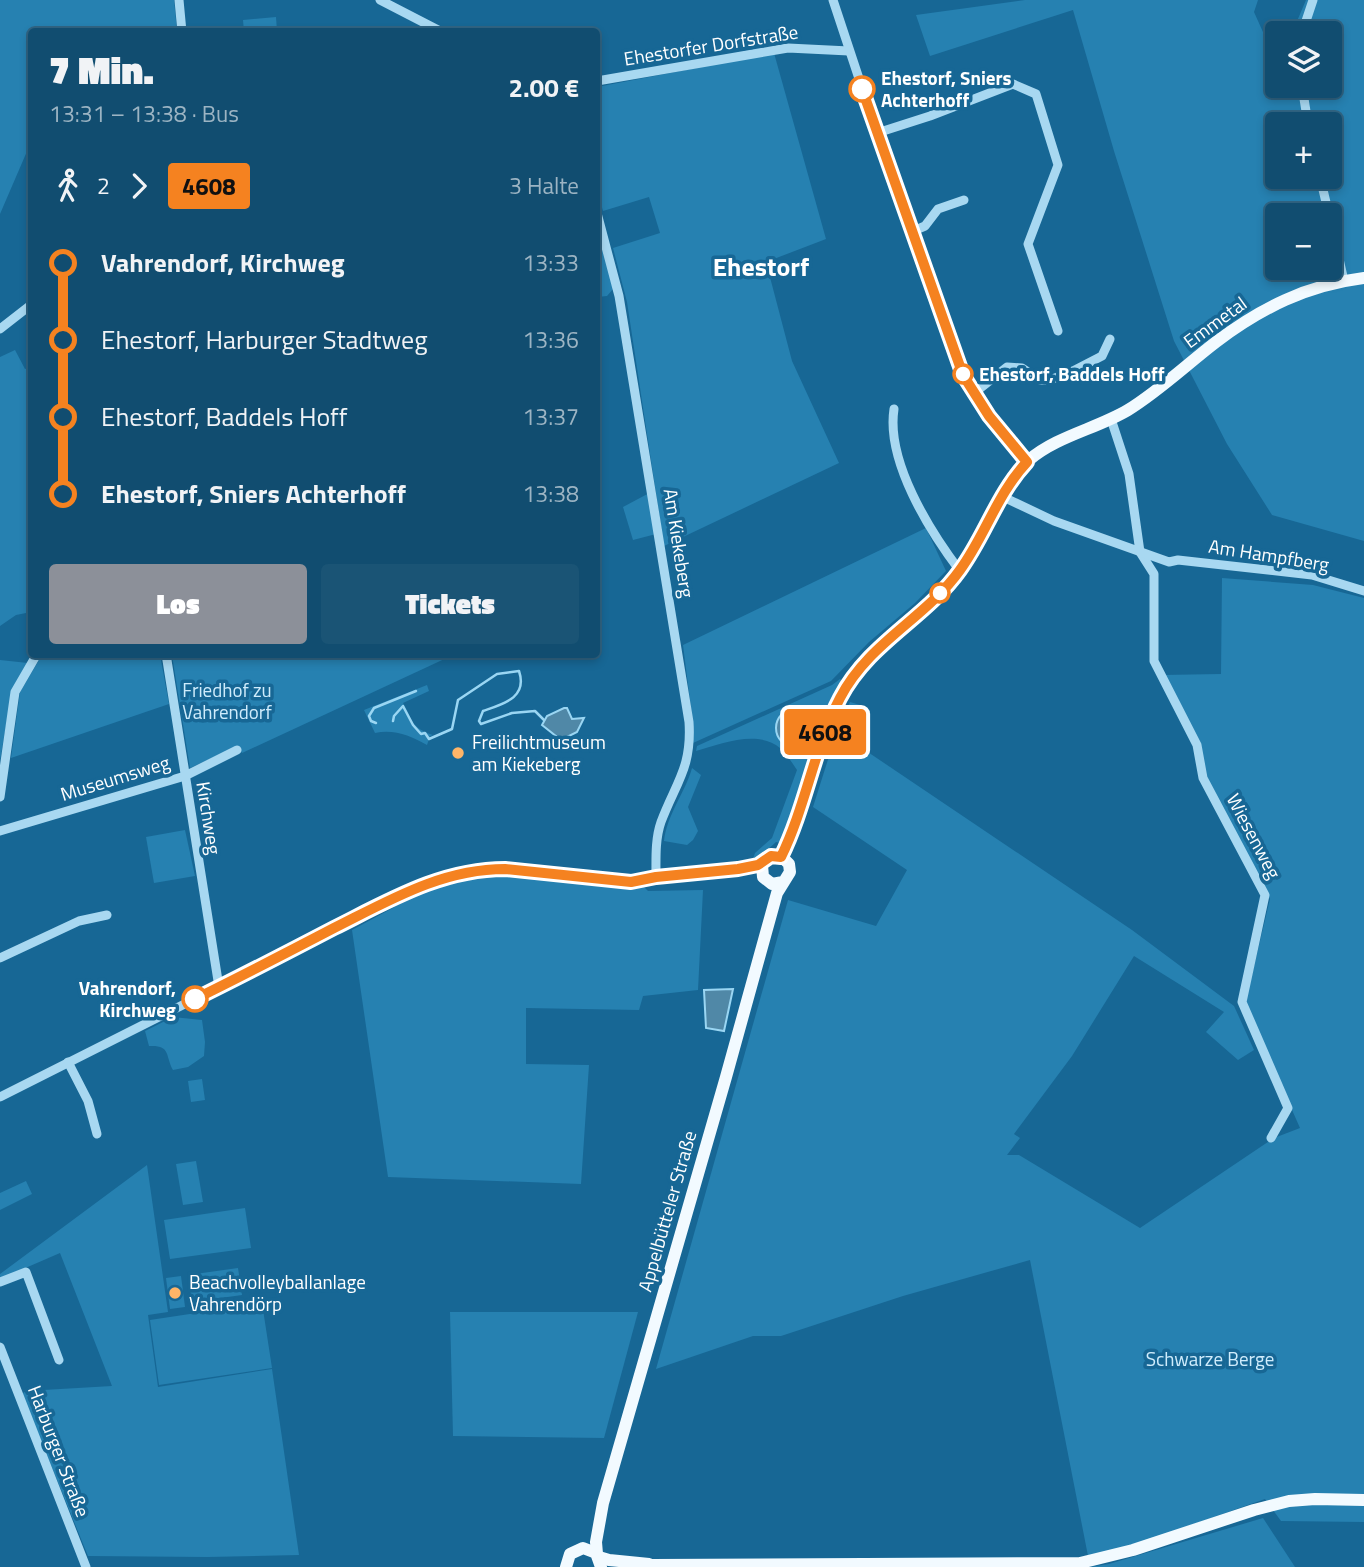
<!DOCTYPE html>
<html lang="de">
<meta charset="utf-8">
<style>
:root{--surface:#114d70;--page:#1a5475;--text:#f1f3f6;--muted:#9cb4c3;--line:#306483;--accent:#8c9099}
body{margin:0;font-family:"Titillium Web",sans-serif;background:var(--page);color:var(--text);height:100vh;display:flex;flex-direction:column;font-size:26px;white-space:nowrap}
*{box-sizing:border-box;margin:0}
p{font-size:23px;color:var(--muted)}
.icon{flex:none;width:38px;height:38px;fill:none;stroke:currentColor;stroke-width:2;stroke-linecap:round;stroke-linejoin:round}
.map{position:relative;flex:1;overflow:hidden}
.side{position:absolute;left:28px;top:28px;width:572px;height:630px;display:flex;flex-direction:column;background:var(--surface);border-radius:7px;box-shadow:0 4px 10px #0003,0 0 0 2px var(--line)}
.side>*{flex:none}
.badge{padding:0 14px;border-radius:5px;font-size:24px;line-height:46px}
.controls{position:absolute;left:1265px;top:21px;display:grid;gap:14px}
.controls a{display:grid;place-items:center;width:77px;height:77px;border-radius:7px;background:var(--surface);box-shadow:0 4px 10px #0003,0 0 0 2px var(--line);font-size:35px}
.map>.badge{position:absolute;translate:-50% -50%;box-shadow:0 0 0 4px #fff}
.legs{display:flex;align-items:center;gap:10px;height:77px;padding:0 21px;font-size:23px}
.legs p{margin-inline-start:auto}
.headline{display:flex;align-items:center;justify-content:space-between;height:119px;padding:0 21px}
h1{font-size:38px;font-weight:800;line-height:52px}
.action{display:flex;gap:14px;margin-top:auto;padding:14px 21px}
.action a{flex:1;height:80px;border-radius:7px;background:var(--accent);color:#fff;font-size:28px;font-weight:800;line-height:80px;text-align:center}
.action a+a{background:var(--page);color:var(--text)}
ul{padding:0 21px;list-style:none}
li{display:flex;align-items:center;gap:24px;height:77px;font-size:26px}
li i{display:grid;place-items:center;width:10px;height:100%;margin:0 9px;background:currentColor}
li i::after{content:'';width:18px;height:18px;margin:-9px;border:5px solid;border-radius:50%;background:var(--surface)}
li p{margin-inline-start:auto}
li:first-child i{background:linear-gradient(#0000 50%,currentColor 0)}
li:last-child i{background:linear-gradient(currentColor 50%,#0000 0)}
.map>svg:first-child{display:block}
.green{fill:#2681b1;fill-rule:evenodd}
.water{fill:#5088a7;stroke:#9ad6f3;stroke-width:2}
.lines{fill:none;stroke-linecap:round;stroke-linejoin:round}
.stream{stroke:#9ad6f3;stroke-width:2.5}
.minor{stroke:#a8d8f1;stroke-width:9}
.major{stroke:#f2faff;stroke-width:12}
.line-1-casing{stroke:#fff;stroke-width:16}
.line-1{stroke:#f58220;stroke-width:10}
.stop-1-dot{fill:#fff;stroke:#f58220;stroke-width:3.5}
.poi-dot{fill:#ffb568;stroke:#176795;stroke-width:2.5}
.labels{text-anchor:middle;stroke-width:7;stroke-linejoin:round;paint-order:stroke}
.street-label{font-size:19px;fill:#fff;stroke:#176795}
.stop-label{font-size:19px;font-weight:bold;fill:#fff;stroke:#176795;text-anchor:start}
.park-label{font-size:19px;fill:#cfecfc;stroke:#176795}
.poi-label{font-size:19px;fill:#fff;stroke:#176795;text-anchor:start}
.district-label{font-size:26px;font-weight:bold;fill:#fff;stroke:#176795}
</style>
<div class="map">
<svg width="1364" height="1567" viewBox="0 0 1364 1567">
<rect width="100%" height="100%" fill="#176795"/>
<g class="green">
<polygon points="0,0 174,0 177,31 32,32 31,142 0,214"/>
<path d="M1025 0H1258L1254 12 1271 50 1277 47 1278 86H1330V33H1292L1306 0H1364V541L1272 515 1227 444 1174 341 1114 151 1073 10 930 56 916 15ZM1278 124H1330V177H1278ZM1278 215H1330V268H1278Z"/>
<polygon points="276,17 277,31 244,31 243,20"/>
<polygon points="774,53 826,239 766,262 792,361 839,463 664,546 627,302 613,248 660,233 649,197 603,211 597,190 597,87"/>
<polygon points="597,225 613,289 607,296 597,297"/>
<polygon points="15,350 25,369 31,367 31,612 16,615 0,626 0,357"/>
<polygon points="653,491 660,533 633,540 623,507"/>
<polygon points="926,528 946,571 915,603 869,642 831,681 693,743 692,716 683,645"/>
<polygon points="1222,578 1313,585 1364,598 1364,1522 1281,1521 1265,1499 1089,1561 1030,1260 903,1296 781,1336 753,1336 656,1369 788,900 876,926 907,870 813,807 837,731 850,702 860,705 847,738 1132,930 1234,1006 1254,1050 1238,1060 1206,1032 1224,1012 1134,956 1072,1056 1014,1134 1020,1138 1007,1155 1019,1155 1140,1228 1274,1138 1300,1128 1245,1004 1270,899 1206,781 1200,748 1162,675 1221,674"/>
<polygon points="202,654 453,655 242,753 238,746 190,768 172,655 195,655 195,657"/>
<polygon points="42,655 160,655 169,704 11,758 20,692"/>
<polygon points="0,660 28,663 12,690 0,761"/>
<path d="M840 679 845 683 781 843 776 842 763 854 753 859 755 853 772 838 797 770C792 763 787 754 780 748 758 729 720 744 696 751L697 746 832 685Z"/>
<path d="M427 685 429 691 403 703C413 722 412 728 433 735L430 736 427 745C410 736 395 729 375 733L364 710Z"/>
<path d="M692 768 701 775 688 807 698 831 693 840 687 845 664 841C667 814 685 793 692 768Z"/>
<polygon points="185,830 195,876 154,883 146,837"/>
<polygon points="485,875 629,885 633,888 644,887 648,891 703,890 698,990 643,996 639,1010 526,1008 526,1064 589,1065 581,1184 388,1177 352,930 428,889"/>
<path d="M173 1017 202 1020 205 1042 204 1056 188 1067 173 1070C165 1055 171 1045 149 1046L145 1031Z"/>
<polygon points="202,1079 205,1100 191,1102 188,1081"/>
<polygon points="196,1161 203,1202 183,1205 176,1164"/>
<polygon points="147,1165 168,1312 148,1315 158,1387 272,1369 299,1555 207,1557 88,1556 22,1394 26,1391 112,1386 60,1253 0,1279 0,1274"/>
<polygon points="26,1181 32,1194 0,1210 0,1193"/>
<polygon points="245,1208 251,1248 170,1259 164,1220"/>
<polygon points="238,1268 242,1295 192,1302 188,1275"/>
<polygon points="181,1276 185,1307 170,1309 166,1278"/>
<polygon points="262,1303 272,1368 159,1385 150,1320"/>
<polygon points="450,1312 638,1312 604,1438 453,1436"/>
<polygon points="1263,1518 1295,1567 1090,1567 1109,1564"/>
</g>
<g class="water">
<polygon points="564,708 567,708 572,719 584,718 577,732 561,740 542,725 547,716"/>
<circle cx="795" cy="728" r="19"/>
<polygon points="733,989 724,1031 706,1028 704,990"/>
</g>
<g class="lines">
<g class="stream">
<path d="M393 721 394 716 403 706 413 725 421 734 425 733 429 739 452 729 458 700 497 674 519 671C528 698 503 704 483 711L479 721 481 724 512 713 535 711 544 720"/>
<polyline points="376,723 371,721 369,716 374,708 416,691"/>
</g>
<g class="minor">
<polyline points="179,0 182,32"/>
<polyline points="380,0 442,32"/>
<polyline points="833,0 877,133 963,375 989,416 1027,462"/>
<polyline points="1302,33 1313,0"/>
<polyline points="597,81 788,48 849,51"/>
<polyline points="1302,86 1308,124"/>
<polyline points="877,133 930,116 1013,84 1036,94 1058,165 1028,244 1058,331"/>
<polyline points="1320,177 1329,215"/>
<path d="M597 213 619 296 689 722C692 768 676 782 661 822 655 839 656 859 656 877"/>
<polyline points="1330,219 1344,281"/>
<polyline points="911,232 925,226 938,209 964,200"/>
<polyline points="0,329 32,304"/>
<polyline points="973,394 1007,367 1022,368 1040,380 1050,380 1073,371 1102,356 1110,339"/>
<path d="M894 409C886 461 929 530 960 571"/>
<polyline points="1111,419 1129,474 1140,552 1154,574 1154,661 1197,745 1203,778 1265,895 1242,1002 1288,1108 1271,1138"/>
<polyline points="1001,496 1054,521 1169,562 1178,560 1312,575 1364,591"/>
<polyline points="166,654 219,987"/>
<polyline points="0,797 15,692 37,654"/>
<polyline points="0,831 185,776 237,750"/>
<polyline points="0,958 79,921 107,915"/>
<polyline points="68,1062 88,1101 97,1134"/>
<polyline points="0,1097 409,891 452,875 486,869 505,869 631,882 656,877 738,869 763,863"/>
<polyline points="0,1282 26,1272 59,1360"/>
<polyline points="0,1347 86,1567"/>
</g>
<g class="major">
<path d="M781 857C809 802 814 737 848 684 877 639 926 614 959 572 986 537 995 490 1029 460 1057 436 1096 429 1128 410 1159 391 1186 365 1216 342 1261 308 1307 285 1364 278"/>
<polyline points="597,1554 596,1542 603,1503 726,1077 777,893 790,872 789,864 783,858 769,857 762,865 763,877 772,884 783,882"/>
<polyline points="599,1557 609,1560 649,1564"/>
<polyline points="566,1567 570,1554 583,1548 596,1553 601,1567"/>
<polyline points="639,1567 653,1565 1080,1563 1133,1550 1254,1510 1289,1501 1315,1499 1364,1500"/>
</g>
</g>
<g class="lines">
<defs>
<path id="line-1" d="M195 999C242 976 288 952 334 928 390 900 442 869 505 869L631 882 656 877 738 869 758 865 771 856 781 857C806 806 814 748 840 698 869 642 925 619 960 570 985 536 997 494 1027 462L989 416 963 375 862 89"/>
</defs>
<use href="#line-1" class="line-1-casing"/>
<use href="#line-1" class="line-1"/>
</g>
<g class="stop-1-dot">
<circle cx="862" cy="89" r="12"/>
<circle cx="963" cy="374" r="9"/>
<circle cx="940" cy="593" r="9"/>
<circle cx="195" cy="999" r="12"/>
</g>
<g class="poi-dot">
<circle cx="458" cy="753" r="7"/>
<circle cx="175" cy="1293" r="7"/>
</g>
<g class="labels">
<g class="street-label">
<text transform="translate(711 45) rotate(-9)" y="7">Ehestorfer Dorfstraße</text>
<text transform="translate(1215 322) rotate(-36)" y="7">Emmetal</text>
<text transform="translate(679 543) rotate(81)" y="7">Am Kiekeberg</text>
<text transform="translate(1269 555) rotate(9)" y="7">Am Hampfberg</text>
<text transform="translate(115 778) rotate(-17)" y="7">Museumsweg</text>
<text transform="translate(209 818) rotate(81)" y="7">Kirchweg</text>
<text transform="translate(1254 836) rotate(62)" y="7">Wiesenweg</text>
<text transform="translate(667 1211) rotate(-74)" y="7">Appelbütteler Straße</text>
<text transform="translate(59 1451) rotate(69)" y="7">Harburger Straße</text>
</g>
<g class="stop-label">
<text x="881" y="85">Ehestorf, Sniers<tspan x="881" dy="22">Achterhoff</tspan></text>
<text x="979" y="381">Ehestorf, Baddels Hoff</text>
<text x="176" y="995" text-anchor="end">Vahrendorf,<tspan x="176" dy="22">Kirchweg</tspan></text>
</g>
<g class="park-label">
<text x="227" y="697">Friedhof zu<tspan x="227" dy="22">Vahrendorf</tspan></text>
<text x="1210" y="1366">Schwarze Berge</text>
</g>
<g class="poi-label">
<text x="472" y="749">Freilichtmuseum<tspan x="472" dy="22">am Kiekeberg</tspan></text>
<text x="189" y="1289">Beachvolleyballanlage<tspan x="189" dy="22">Vahrendörp</tspan></text>
</g>
<g class="district-label">
<text x="761" y="276">Ehestorf</text>
</g>
</g>
</svg>
<div class="controls">
<a><svg class="icon" aria-label="layers" viewBox="0 0 24 24"><path d="M12 4l9 5-9 5-9-5zM3 14l9 5 9-5"/></svg></a>
<a>+</a>
<a>−</a>
</div>
<b class="badge" style="left:825px;top:732px;background:#f58220;color:#111">4608</b>
<section class="side">
<div class="headline"><div><h1>7 Min.</h1><p>13:31 – 13:38 · Bus</p></div><b>2.00 €</b></div>
<div class="legs"><svg class="icon" aria-label="walk" viewBox="0 0 24 24"><circle cx="13" cy="4" r="2"/><path d="M13 8l-2 6 4 7M11 14l-3 7M7 12l3-4h3l4 4"/></svg>2<svg class="icon" aria-label="forward" viewBox="0 0 24 24"><path d="M9 5l7 7-7 7"/></svg><b class="badge" style="background:#f58220;color:#111">4608</b><p>3 Halte</p></div>
<ul>
<li><i style="color:#f58220"></i><b>Vahrendorf, Kirchweg</b><p>13:33</p></li>
<li><i style="color:#f58220"></i><span>Ehestorf, Harburger Stadtweg</span><p>13:36</p></li>
<li><i style="color:#f58220"></i><span>Ehestorf, Baddels Hoff</span><p>13:37</p></li>
<li><i style="color:#f58220"></i><b>Ehestorf, Sniers Achterhoff</b><p>13:38</p></li>
</ul>
<div class="action"><a>Los</a><a>Tickets</a></div>
</section>
</div>
